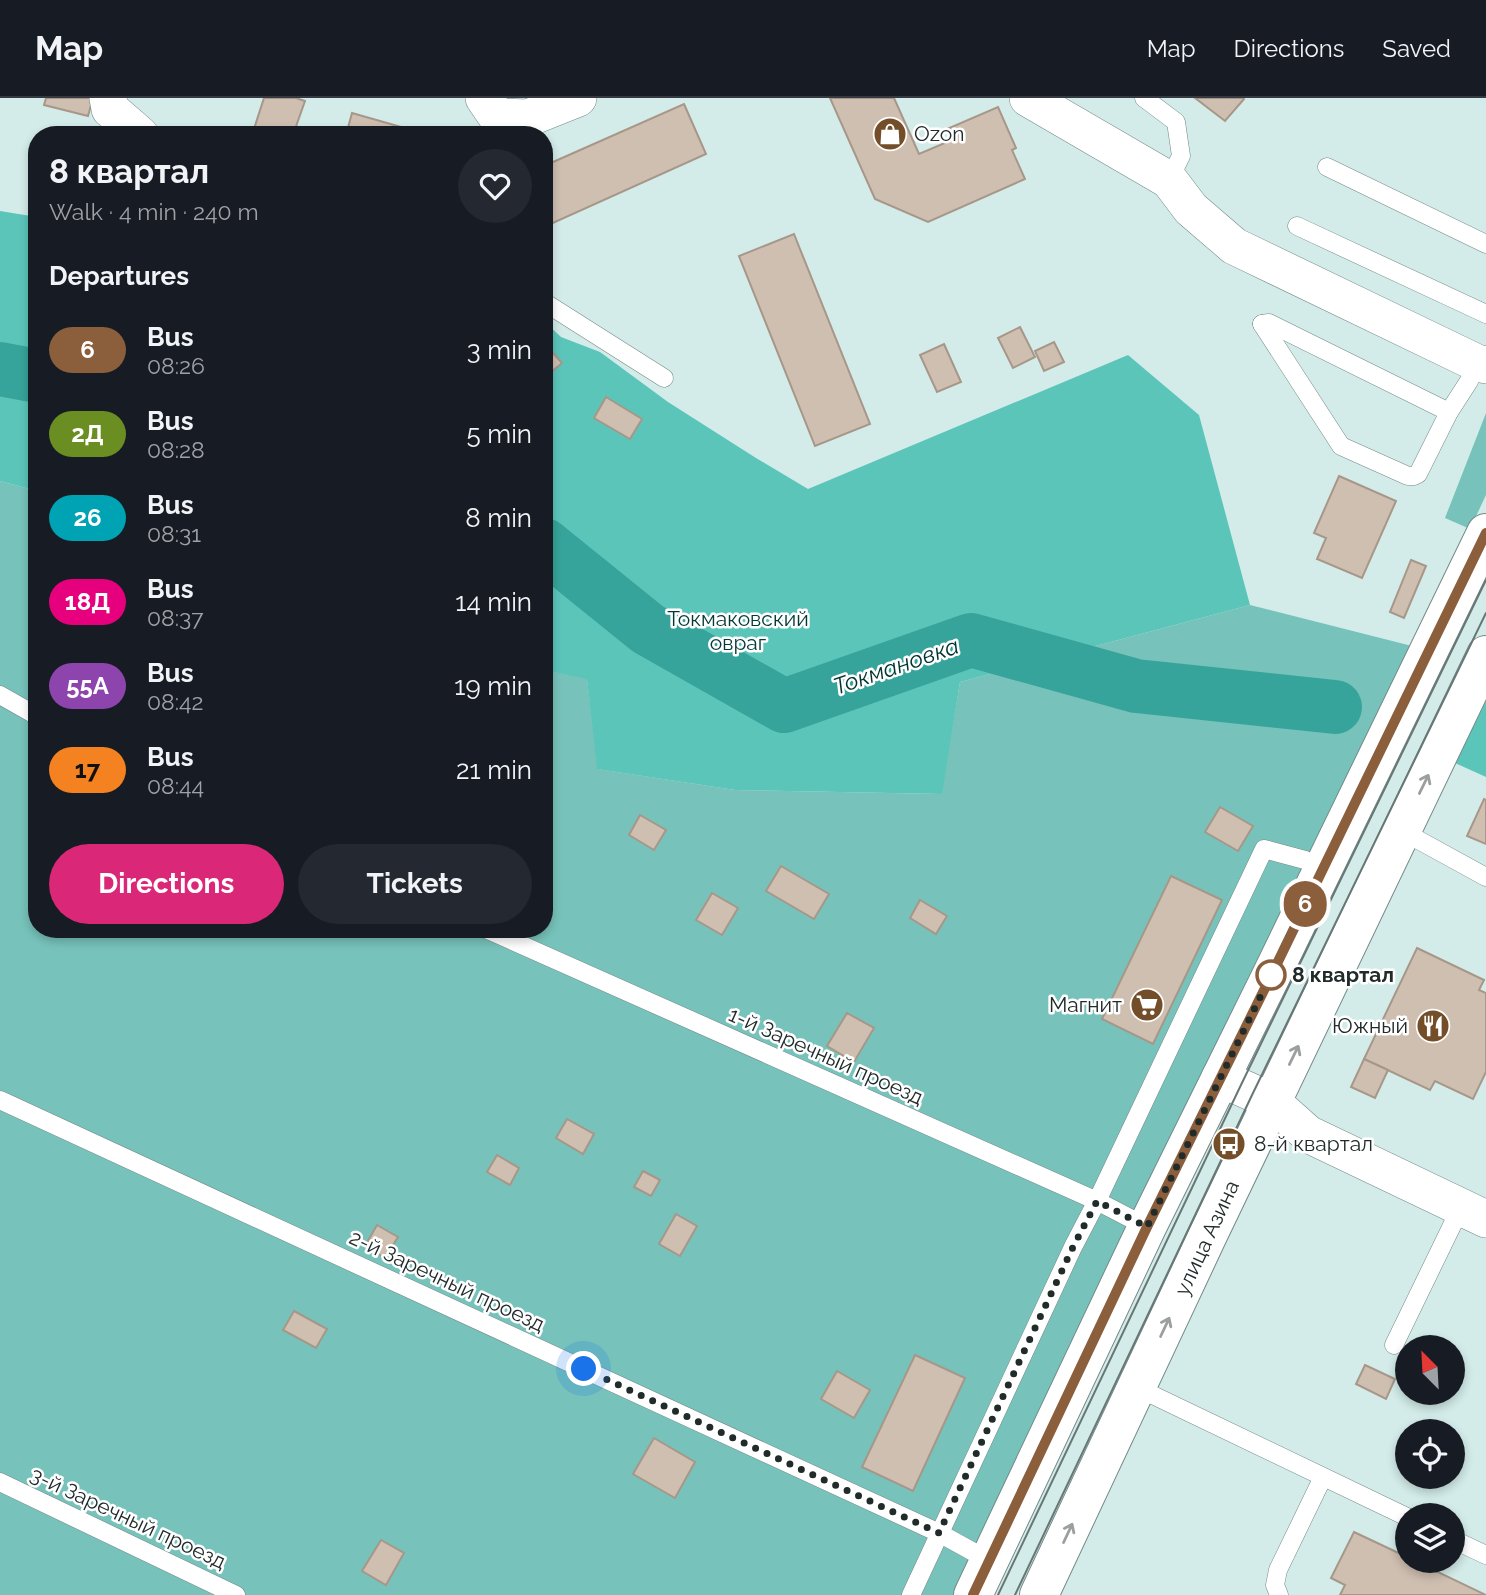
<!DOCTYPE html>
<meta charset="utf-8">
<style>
:root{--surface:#171b24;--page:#242831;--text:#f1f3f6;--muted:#9ea1a6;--line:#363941;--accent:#db2777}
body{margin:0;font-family:Raleway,sans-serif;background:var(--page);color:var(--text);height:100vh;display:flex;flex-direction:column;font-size:26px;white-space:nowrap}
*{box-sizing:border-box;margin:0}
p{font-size:23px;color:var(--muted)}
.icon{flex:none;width:38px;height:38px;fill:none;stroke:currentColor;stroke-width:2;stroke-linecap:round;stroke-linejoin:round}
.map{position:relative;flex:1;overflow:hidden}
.sheet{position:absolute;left:28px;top:28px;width:525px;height:812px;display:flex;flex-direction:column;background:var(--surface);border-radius:28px;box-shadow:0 4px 10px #0003}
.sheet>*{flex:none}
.badge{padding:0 14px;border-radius:23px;font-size:24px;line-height:46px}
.needle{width:46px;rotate:336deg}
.fabs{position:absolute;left:1395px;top:1237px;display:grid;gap:14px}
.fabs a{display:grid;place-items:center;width:70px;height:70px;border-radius:50%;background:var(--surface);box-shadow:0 4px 10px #0003;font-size:35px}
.you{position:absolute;width:35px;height:35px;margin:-18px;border:5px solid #fff;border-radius:50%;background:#1a73e8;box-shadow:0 0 0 10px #1a73e833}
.map>.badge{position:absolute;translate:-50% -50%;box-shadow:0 0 0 4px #fff}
h2{padding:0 21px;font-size:26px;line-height:63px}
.round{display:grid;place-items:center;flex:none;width:74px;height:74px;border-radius:37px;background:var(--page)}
.head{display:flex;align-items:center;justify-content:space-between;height:119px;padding:0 21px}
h1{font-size:33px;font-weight:700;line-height:52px}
.primary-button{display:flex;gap:14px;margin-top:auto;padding:14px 21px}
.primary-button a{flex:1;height:80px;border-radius:42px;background:var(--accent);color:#fff;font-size:28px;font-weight:700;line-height:80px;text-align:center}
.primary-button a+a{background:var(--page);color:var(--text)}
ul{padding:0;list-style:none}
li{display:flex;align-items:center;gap:21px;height:84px;padding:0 21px}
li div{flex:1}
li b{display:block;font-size:26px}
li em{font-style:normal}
li .badge{min-width:77px;font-weight:700;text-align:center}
header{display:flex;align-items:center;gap:42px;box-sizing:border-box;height:98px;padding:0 35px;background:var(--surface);border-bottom:2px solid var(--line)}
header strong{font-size:33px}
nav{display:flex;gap:38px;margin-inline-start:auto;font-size:24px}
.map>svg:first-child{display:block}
.green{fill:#77c3bb}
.forest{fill:#5cc5ba}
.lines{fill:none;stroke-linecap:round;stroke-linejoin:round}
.river{stroke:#36a49a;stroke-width:54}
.building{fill:#cfbfb1;stroke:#a69789;stroke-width:2}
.service-casing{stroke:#738a87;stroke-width:19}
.minor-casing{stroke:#738a87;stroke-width:38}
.secondary-casing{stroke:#738a87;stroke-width:40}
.service{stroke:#fff;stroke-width:18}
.minor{stroke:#fff;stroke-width:37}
.secondary{stroke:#fff;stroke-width:38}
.tram{stroke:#677775;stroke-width:2}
.oneway{stroke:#9ba09f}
.line-casing{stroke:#fff;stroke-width:16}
.line{stroke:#8b5e3c;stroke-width:10}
.walk{stroke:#212b2a;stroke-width:7;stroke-dasharray:0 12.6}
.stop-dot{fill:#fff;stroke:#8b5e3c;stroke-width:3.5}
.labels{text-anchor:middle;stroke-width:5;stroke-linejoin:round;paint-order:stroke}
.poi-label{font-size:21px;fill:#212b2a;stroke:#fff;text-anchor:start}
.park-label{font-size:21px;fill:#053935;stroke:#fff}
.stop-label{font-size:21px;font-weight:bold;fill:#212b2a;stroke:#fff;text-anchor:start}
.street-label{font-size:21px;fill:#212b2a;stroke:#fff}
.water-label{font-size:23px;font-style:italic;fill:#00332f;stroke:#fff}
</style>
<header>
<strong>Map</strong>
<nav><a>Map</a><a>Directions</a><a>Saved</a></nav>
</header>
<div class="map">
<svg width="1486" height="1497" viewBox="0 0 1486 1497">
<rect width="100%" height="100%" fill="#d3ece9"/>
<g class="green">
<polygon points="1486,315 1486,397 1470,431 1445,420"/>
<polygon points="0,383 37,393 37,831 544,831 544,572 587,580 598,671 735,692 941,696 960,584 1250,507 1412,548 959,1497 0,1497"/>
</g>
<g class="forest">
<polygon points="0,113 37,119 37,393 0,383"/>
<polygon points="544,223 561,239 600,254 668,304 756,360 808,391 1128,257 1199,317 1250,507 960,584 942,696 735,692 597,671 587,581 544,572"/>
<polygon points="1486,603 1486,679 1455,665"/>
</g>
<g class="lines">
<g class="river">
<polyline points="0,271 37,278"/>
<polyline points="544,447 648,531 784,608 971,542 1136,588 1335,609"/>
</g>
</g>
<g class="building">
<polygon points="46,0 93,0 88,18 44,7"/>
<polygon points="264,0 296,0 305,3 293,37 252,37"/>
<polygon points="830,0 894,0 919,56 952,42 947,31 998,9 1016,50 1012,52 1025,81 928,124 875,101"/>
<polygon points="1195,0 1243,0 1244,1 1225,23"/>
<polygon points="684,6 706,56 544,129 544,68"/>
<polygon points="352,15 401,29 399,37 346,37"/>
<polygon points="794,136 870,326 815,348 739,158"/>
<polygon points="1020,229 1035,259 1013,270 998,240"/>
<polygon points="1054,244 1064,264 1044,273 1035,253"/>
<polygon points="544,245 562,265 544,280"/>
<polygon points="944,246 961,284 937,294 920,257"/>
<polygon points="606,299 642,321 630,341 594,320"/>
<polygon points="1339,378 1396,403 1362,480 1317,461 1326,440 1314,435"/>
<polygon points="1411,462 1426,468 1404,520 1390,514"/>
<polygon points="1484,701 1486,702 1486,746 1467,738"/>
<polygon points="1220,709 1253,728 1238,753 1205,734"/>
<polygon points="640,717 666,732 654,752 629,737"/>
<polygon points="781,768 829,796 814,821 766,793"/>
<polygon points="1171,778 1222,802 1153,946 1102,921"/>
<polygon points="712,795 738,810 722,837 696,822"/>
<polygon points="920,802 947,818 936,836 910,820"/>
<polygon points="1417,850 1484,882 1479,892 1486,895 1486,974 1473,1001 1435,983 1430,992 1364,961"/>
<polygon points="847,915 874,930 854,964 827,948"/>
<polygon points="1364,961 1388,972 1375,1000 1351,989"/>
<polygon points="567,1021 594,1036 583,1056 556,1040"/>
<polygon points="497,1057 519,1070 510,1087 487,1074"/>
<polygon points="643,1073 660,1082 651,1098 634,1089"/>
<polygon points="676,1116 697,1128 680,1158 659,1146"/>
<polygon points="377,1127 398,1139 385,1160 365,1148"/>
<polygon points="294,1213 327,1231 316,1250 283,1232"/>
<polygon points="915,1257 965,1280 913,1393 862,1369"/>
<polygon points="1365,1267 1395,1281 1386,1301 1356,1286"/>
<polygon points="837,1273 870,1292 854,1320 821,1301"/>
<polygon points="654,1340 695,1364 675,1400 633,1376"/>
<polygon points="1354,1434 1407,1459 1407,1463 1415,1463 1486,1497 1340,1497 1345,1487 1331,1480"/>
<polygon points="381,1442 404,1455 386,1487 362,1473"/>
</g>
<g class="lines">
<defs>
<g id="service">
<polyline points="1144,0 1176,24 1181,58 1169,82"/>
<polyline points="1327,69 1486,146"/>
<polyline points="1297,128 1486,216"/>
<polyline points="544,204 664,280"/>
<polyline points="1262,226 1341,348 1408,378 1414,378 1418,376 1449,314 1469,283 1477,265"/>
<polyline points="1262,226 1269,225 1449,314"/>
<polyline points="0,597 37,618"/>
<polyline points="1402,733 1486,779"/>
<polyline points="486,831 1097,1103 1147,1129"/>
<polyline points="0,1002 939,1435 988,1462"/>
<polyline points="1394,1247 1461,1109"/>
<polyline points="1136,1289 1407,1419"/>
<polyline points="0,1384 236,1497"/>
<polyline points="1452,1441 1486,1457"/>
<polyline points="911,1497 1073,1149 1097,1103 1264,751 1305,762 1322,771"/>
<polyline points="1279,1497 1275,1487 1278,1472 1323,1379"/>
</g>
<g id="minor">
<polyline points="108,0 110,11 140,37"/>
<polyline points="484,0 497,19 528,20 578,0"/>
<polyline points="1028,0 1169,82 1191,111 1234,148 1477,265 1486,267"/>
<polyline points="1220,980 1271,1003 1308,1036 1486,1121"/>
</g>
<g id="secondary">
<polyline points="973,1497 1147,1129 1271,878 1486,435"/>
<polyline points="1039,1497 1207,1139 1486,557"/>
</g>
</defs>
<use href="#service" class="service-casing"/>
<use href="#minor" class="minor-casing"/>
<use href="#secondary" class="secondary-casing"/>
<use href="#service" class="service"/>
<use href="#minor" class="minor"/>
<use href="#secondary" class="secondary"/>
<g class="tram">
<polyline points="998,1497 1240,989 1486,482"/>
<polyline points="1015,1497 1253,995 1486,515"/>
</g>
</g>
<defs><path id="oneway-shaft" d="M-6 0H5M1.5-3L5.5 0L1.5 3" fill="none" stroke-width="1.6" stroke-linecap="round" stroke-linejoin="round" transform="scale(1.75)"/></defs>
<g class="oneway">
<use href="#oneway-shaft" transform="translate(1424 686) rotate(-64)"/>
<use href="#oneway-shaft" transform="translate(1294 957) rotate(-64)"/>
<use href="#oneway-shaft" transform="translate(1165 1229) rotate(-65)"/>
<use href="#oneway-shaft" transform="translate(1068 1435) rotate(-65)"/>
</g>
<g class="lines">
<defs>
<polyline id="line" points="973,1497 1147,1129 1271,878 1486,435"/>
</defs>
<use href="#line" class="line-casing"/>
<use href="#line" class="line"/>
<polyline class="walk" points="584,1271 939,1435 1073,1149 1097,1103 1147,1129 1271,877"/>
</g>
<defs>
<symbol id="shop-disc" viewBox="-11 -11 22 22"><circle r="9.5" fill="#734e29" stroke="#fff"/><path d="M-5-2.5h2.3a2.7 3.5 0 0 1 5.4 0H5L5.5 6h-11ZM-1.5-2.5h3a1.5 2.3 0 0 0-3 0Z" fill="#fff"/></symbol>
<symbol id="supermarket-disc" viewBox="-11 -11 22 22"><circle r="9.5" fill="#734e29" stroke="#fff"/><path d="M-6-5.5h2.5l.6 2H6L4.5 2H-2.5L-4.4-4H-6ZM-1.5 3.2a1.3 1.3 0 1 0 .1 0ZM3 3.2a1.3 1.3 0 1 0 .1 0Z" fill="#fff"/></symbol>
<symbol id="restaurant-disc" viewBox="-11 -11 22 22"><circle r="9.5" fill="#734e29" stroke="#fff"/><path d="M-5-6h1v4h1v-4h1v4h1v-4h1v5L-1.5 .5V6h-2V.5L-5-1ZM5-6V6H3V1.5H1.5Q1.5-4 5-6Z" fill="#fff"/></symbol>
<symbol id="bus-disc" viewBox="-11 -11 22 22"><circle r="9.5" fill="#734e29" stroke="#fff"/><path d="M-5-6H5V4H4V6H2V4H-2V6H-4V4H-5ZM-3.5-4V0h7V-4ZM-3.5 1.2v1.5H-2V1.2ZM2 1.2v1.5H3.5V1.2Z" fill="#fff"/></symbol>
</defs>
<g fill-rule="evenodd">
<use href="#shop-disc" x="871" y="17" width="38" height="38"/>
<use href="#supermarket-disc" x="1128" y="888" width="38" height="38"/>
<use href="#restaurant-disc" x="1414" y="909" width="38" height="38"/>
<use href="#bus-disc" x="1210" y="1027" width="38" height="38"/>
</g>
<circle class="stop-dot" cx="1271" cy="877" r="14"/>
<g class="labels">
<g class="poi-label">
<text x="914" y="43">Ozon</text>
<text x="1122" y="914" text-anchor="end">Магнит</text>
<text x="1408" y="935" text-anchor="end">Южный</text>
<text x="1254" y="1053">8-й квартал</text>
</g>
<g class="park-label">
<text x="738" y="528">Токмаковский<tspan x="738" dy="24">овраг</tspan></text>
</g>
<g class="stop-label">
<text x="1292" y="884">8 квартал</text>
</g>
<g class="street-label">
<text transform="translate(826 958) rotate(24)" y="7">1-й Заречный проезд</text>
<text transform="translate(1207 1140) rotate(-65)" y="7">улица Азина</text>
<text transform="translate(447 1183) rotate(25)" y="7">2-й Заречный проезд</text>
<text transform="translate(128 1420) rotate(25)" y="7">3-й Заречный проезд</text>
</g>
<g class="water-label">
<text transform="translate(896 568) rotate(-19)" y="8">Токмановка</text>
</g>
</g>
</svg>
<div class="fabs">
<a><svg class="needle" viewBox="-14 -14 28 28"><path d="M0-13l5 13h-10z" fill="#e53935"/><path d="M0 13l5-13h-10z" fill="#9ea1a6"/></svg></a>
<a><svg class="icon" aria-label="locate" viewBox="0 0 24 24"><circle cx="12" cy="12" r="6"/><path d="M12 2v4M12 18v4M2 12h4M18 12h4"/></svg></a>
<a><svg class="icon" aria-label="layers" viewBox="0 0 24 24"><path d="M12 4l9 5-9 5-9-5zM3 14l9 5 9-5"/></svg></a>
</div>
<div class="you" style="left:584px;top:1271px"></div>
<b class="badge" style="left:1305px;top:806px;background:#8b5e3c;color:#fff">6</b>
<section class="sheet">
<div class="head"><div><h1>8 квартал</h1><p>Walk · 4 min · 240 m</p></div><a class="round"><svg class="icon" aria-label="heart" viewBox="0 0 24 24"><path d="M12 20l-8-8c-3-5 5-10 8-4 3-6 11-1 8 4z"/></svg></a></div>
<h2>Departures</h2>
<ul>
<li><span class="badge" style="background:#8b5e3c;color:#fff">6</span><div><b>Bus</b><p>08:26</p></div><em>3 min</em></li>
<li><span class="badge" style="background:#6b8e23;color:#fff">2Д</span><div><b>Bus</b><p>08:28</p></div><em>5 min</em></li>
<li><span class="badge" style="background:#00a3b4;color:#fff">26</span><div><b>Bus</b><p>08:31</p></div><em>8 min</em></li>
<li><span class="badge" style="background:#e6007e;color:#fff">18Д</span><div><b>Bus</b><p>08:37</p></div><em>14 min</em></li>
<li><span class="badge" style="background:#8e44ad;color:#fff">55А</span><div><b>Bus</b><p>08:42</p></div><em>19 min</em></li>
<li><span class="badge" style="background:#f58220;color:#111">17</span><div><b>Bus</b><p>08:44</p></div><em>21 min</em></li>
</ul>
<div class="primary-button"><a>Directions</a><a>Tickets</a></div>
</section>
</div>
